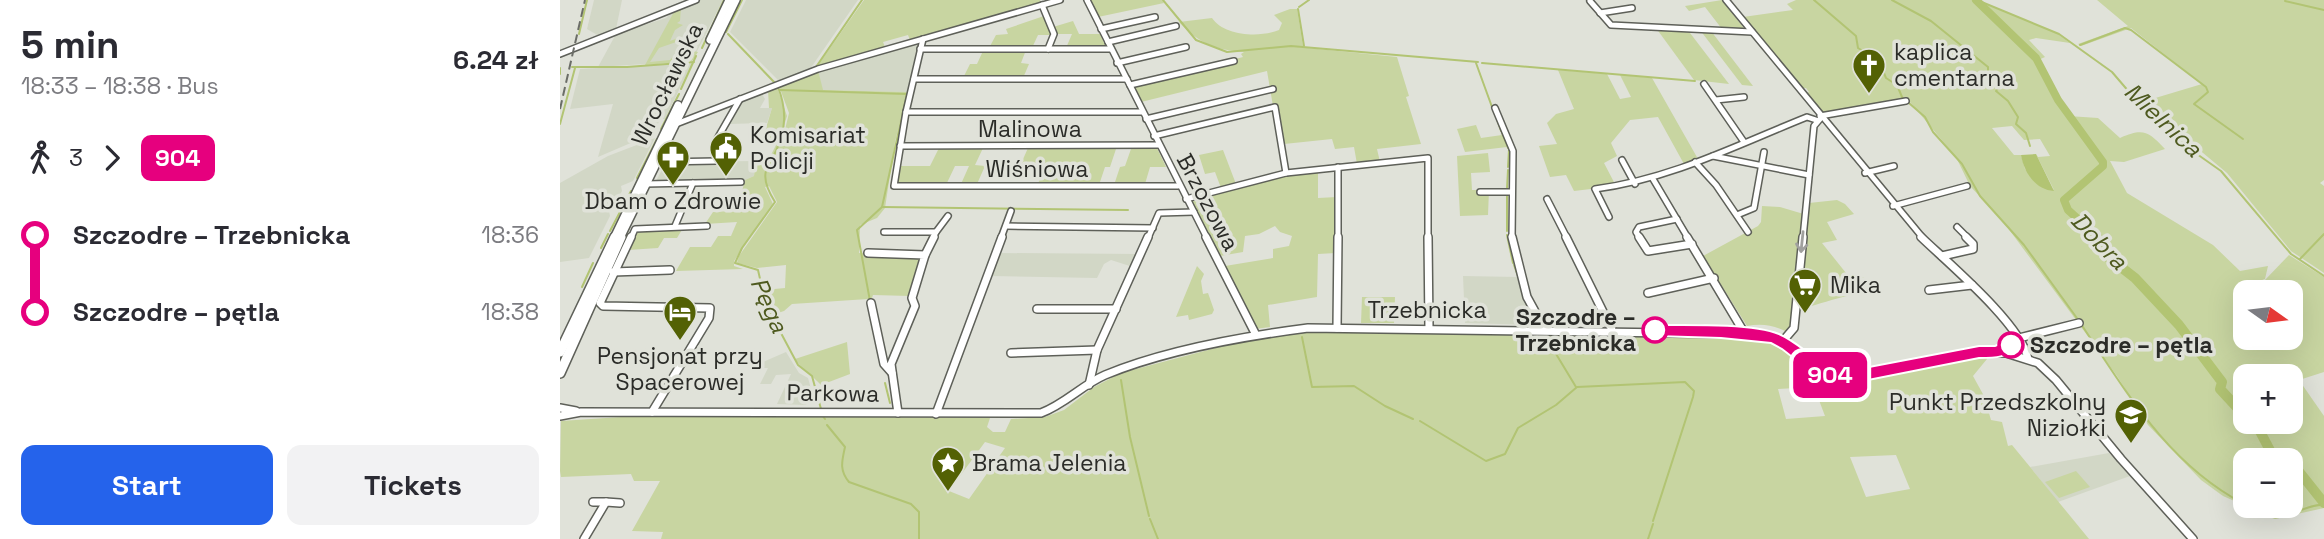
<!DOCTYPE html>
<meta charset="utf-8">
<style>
:root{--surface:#fff;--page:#f2f2f3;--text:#2b2b33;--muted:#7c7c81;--accent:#2563eb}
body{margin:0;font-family:"Space Grotesk",sans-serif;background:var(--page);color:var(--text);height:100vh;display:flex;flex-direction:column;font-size:26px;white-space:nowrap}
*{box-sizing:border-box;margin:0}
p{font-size:23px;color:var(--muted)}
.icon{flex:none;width:38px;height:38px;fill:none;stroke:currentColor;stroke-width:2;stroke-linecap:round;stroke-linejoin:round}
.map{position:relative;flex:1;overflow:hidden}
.sheet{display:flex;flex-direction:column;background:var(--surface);width:560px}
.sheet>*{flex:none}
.badge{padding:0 14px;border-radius:10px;font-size:24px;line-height:46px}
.needle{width:46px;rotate:104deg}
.controls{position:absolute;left:1673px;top:280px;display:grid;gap:14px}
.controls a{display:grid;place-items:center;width:70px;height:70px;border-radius:14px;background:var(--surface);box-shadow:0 7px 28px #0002;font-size:35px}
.map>.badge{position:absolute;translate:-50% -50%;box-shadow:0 0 0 4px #fff}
.legs{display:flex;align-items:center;gap:10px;height:77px;padding:0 21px;font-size:23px}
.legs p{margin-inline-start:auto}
.overview{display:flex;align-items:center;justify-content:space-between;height:119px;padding:0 21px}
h1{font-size:38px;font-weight:700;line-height:52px}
.primary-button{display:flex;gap:14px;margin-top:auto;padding:14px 21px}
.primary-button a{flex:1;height:80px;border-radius:14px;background:var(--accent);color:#fff;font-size:28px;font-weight:700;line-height:80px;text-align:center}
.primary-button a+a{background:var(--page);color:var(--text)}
ul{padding:0 21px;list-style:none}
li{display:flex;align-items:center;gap:24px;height:77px;font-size:26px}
li i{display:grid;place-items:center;width:10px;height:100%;margin:0 9px;background:currentColor}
li i::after{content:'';width:18px;height:18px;margin:-9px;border:5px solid;border-radius:50%;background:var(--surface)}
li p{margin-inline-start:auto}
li:first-child i{background:linear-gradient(#0000 50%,currentColor 0)}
li:last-child i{background:linear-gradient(currentColor 50%,#0000 0)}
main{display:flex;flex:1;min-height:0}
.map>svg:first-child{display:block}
.built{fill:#d2d7c6}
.green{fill:#c8d5a1;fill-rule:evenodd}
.water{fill:#b2c473}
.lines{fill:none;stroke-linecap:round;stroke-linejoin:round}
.stream{stroke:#b2c473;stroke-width:2}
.river-far1{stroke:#b2c473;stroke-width:8}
.river{stroke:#b2c473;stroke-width:10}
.minor-far1-casing{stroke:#5e6059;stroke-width:8}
.minor-casing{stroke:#5e6059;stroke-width:10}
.major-far1-casing{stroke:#5e6059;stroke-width:10}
.major-casing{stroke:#5e6059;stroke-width:12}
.minor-far1{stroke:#fff;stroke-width:5}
.minor{stroke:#fff;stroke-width:7}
.major-far1{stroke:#fff;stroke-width:7}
.major{stroke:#fff;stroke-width:9}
.rail{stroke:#6b6d67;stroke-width:2;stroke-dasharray:9 4.5;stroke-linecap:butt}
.oneway{stroke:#a0a09e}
.line-1{fill:#e6007e;stroke:#fff;stroke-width:2}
.stop-1-dot{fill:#fff;stroke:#e6007e;stroke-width:3.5}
.labels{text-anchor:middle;stroke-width:7;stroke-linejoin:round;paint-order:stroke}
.poi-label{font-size:23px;fill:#2b2c28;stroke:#e0e2d9;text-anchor:start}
.street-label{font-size:23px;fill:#2b2c28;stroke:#e0e2d9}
.stop-label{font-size:23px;font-weight:bold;fill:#2b2c28;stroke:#e0e2d9;text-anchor:end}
.water-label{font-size:24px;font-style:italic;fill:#4e5a1f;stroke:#e0e2d9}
</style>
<main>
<section class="sheet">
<div class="overview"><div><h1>5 min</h1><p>18:33 – 18:38 · Bus</p></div><b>6.24 zł</b></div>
<div class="legs"><svg class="icon" aria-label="walk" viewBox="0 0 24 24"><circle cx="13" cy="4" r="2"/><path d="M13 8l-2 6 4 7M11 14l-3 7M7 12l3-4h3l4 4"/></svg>3<svg class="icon" aria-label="forward" viewBox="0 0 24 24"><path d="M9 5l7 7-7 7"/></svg><b class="badge" style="background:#e6007e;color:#fff">904</b></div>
<ul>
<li><i style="color:#e6007e"></i><b>Szczodre – Trzebnicka</b><p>18:36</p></li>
<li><i style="color:#e6007e"></i><b>Szczodre – pętla</b><p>18:38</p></li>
</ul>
<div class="primary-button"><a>Start</a><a>Tickets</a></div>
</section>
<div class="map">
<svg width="1764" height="539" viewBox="0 0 1764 539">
<rect width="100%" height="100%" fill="#e0e2d9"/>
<g class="built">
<polygon points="34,0 62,0 56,29 39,36 27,29"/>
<polygon points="140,0 163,0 132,61 38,67 56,34 106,18 115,10"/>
<polygon points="186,0 298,0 250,69 219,81 170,32"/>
<polygon points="358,43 347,92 262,90 258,70"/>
<polygon points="132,63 105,119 100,119 94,133 38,157 53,104 10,109 20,69"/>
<polygon points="197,94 202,94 205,99 200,108 212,108 207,123 169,124 182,102"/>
<polygon points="95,138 73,181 61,186 62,191 53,208 49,211 50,216 29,258 0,262 0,183 48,156"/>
<polygon points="196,161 194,176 185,180 96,181 106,162"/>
<polygon points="439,253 579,254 573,267 551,260 544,264 537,278 431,276"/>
<polygon points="903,276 958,277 973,325 905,323"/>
<polygon points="226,352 239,373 248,378 253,396 246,405 217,404 231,374 216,375 211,384 200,384 208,368 202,368 203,362"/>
<polygon points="1549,453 1570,476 1498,502 1470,467"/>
</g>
<g class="green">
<polygon points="304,0 480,0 481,3 350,40 348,35 323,42 325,47 256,68"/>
<polygon points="530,0 602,0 604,3 538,17"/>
<polygon points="1162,0 1186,31 1162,29 1145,7 1129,11 1125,6"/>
<path d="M1236 0H1416L1495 32 1510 43 1476 38 1469 40 1485 57 1476 61 1496 99 1508 116 1538 118 1560 138C1583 128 1588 131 1605 149L1564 162 1550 161 1567 193 1653 245 1680 271 1708 266 1705 279 1680 288 1677 309 1681 310 1684 290 1704 281 1729 255 1764 277V372L1739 380 1764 416V508L1715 519 1663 496 1641 480 1588 425 1557 376 1516 320 1442 220 1410 186 1396 157 1350 102 1345 100 1262 113 1246 93 1249 92 1246 88H1242L1183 17 1233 10 1227 4ZM1452 126 1464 140 1480 139 1490 156 1478 157 1476 154 1494 190 1465 169 1461 155H1454L1432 128ZM1685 292H1731V338H1685ZM1685 376H1731V422H1685ZM1685 460H1731V506H1685Z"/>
<polygon points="1537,0 1764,0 1764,180 1760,183 1764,186 1764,273 1731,251 1667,173 1582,102 1642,84 1571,28 1521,46 1518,44 1568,26"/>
<polygon points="121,8 120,21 117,23 123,25 115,30 110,41 118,38 119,41 99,48 90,62 110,60 121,48 138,52 132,61 85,65 115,10"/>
<path d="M730 9H737L743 46H728L837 57 849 96 846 97 861 144 817 149 820 162 797 164 794 147 775 149 772 139 724 144 717 106H713L707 71 581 102 573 86 683 57 681 54 684 52C656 50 638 43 619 22L652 18C664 36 700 38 719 30L722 23 714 15Z"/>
<polygon points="484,16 493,35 478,35 472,48 429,48 436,35 448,34 446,29"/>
<polygon points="513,21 519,34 540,34 546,47 506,48 512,34 497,34 493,27"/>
<polygon points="1096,28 1127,29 1169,84 1134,80"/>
<polygon points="1140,30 1151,31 1193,86 1182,85"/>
<polygon points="466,50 461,63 469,64 463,78 403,78 410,64 417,64 423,51"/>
<polygon points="258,70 263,90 347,92 335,142 325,208 317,218 300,225 299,253 348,255 362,259 350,296 313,295 312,298 308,299 232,304 224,311 212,315 204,290 225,288 226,265 197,268 177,263 179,256 217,202 209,186 205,187 213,204 174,261 174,266 183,269 116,271 130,247 151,247 158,236 171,236 177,222 145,224 153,212 173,211 180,199 185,180 194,176 196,161 208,161 219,139 223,138 229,113 219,86"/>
<polygon points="998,70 1047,74 1060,99 1071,97 1060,75 1092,78 1138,159 1124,164 1098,117 1070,120 1051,143 1057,156 1044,163 1056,186 1014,191 1006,175 990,177 979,146 997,144 987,123 996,114 1014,109"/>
<polygon points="217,87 227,116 220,138 203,138 212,108 209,108 208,90"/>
<polygon points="916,125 921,138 942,135 947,147 905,152 897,129"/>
<polygon points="379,148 423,148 415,165 425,166 417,184 401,184 409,166 395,166 386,185 336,184 339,166 370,166"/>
<polygon points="468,148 556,149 550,167 545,167 539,185 478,184 484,167 460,166"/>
<polygon points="597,148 606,167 590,167 585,184 554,185 560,167 565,166 571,149"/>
<polygon points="663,150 676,184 661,188 655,172 645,174 639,155"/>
<polygon points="928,153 930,172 911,173 912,190 929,190 928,215 900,216 897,156"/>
<polygon points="758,171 758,198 777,197 776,253 758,254 757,297 708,305 710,327 695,329 665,266 713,258 713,249 729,246 732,236 720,232 715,226 699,234 685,236 683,252 660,256 630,200 728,174"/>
<path d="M1277 200 1285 204 1294 214 1267 222 1277 240 1262 243 1286 273 1308 279 1312 292C1295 291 1252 307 1232 311V326L1227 332C1214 325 1201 323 1187 326L1143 256 1198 226 1201 222 1202 206 1220 207 1247 215 1249 203Z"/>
<polygon points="123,228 117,238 104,238 98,248 68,250 58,270 75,231"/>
<polygon points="637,266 644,274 641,281 643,294 648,293 654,310 652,314 629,320 628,315 616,317"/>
<polygon points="802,297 835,297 834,323 801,323"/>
<path d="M851 332 1121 335 1213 341 1230 351 1250 369 1257 386H1288L1348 368 1425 355 1427 359 1413 376 1424 396 1431 420 1442 422 1448 446 1452 445 1529 539H101L103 532 72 531 100 481H74L71 474 1 477 0 471 1 421 91 415 430 418 427 427 433 432H445L451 419 485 417 504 410 534 387 561 373 667 345 733 333ZM1254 387 1265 416 1226 419 1218 389ZM425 442 445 448 409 499 389 491ZM1336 455 1350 489 1306 497 1290 457Z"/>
<path d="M287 342 290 374 261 385C252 375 242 370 235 359Z"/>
<polygon points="1516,471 1530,487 1499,498 1485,482"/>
</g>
<path class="water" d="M1476 154 1494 191C1476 190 1464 173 1461 155Z"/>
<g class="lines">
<g class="stream">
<polyline points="603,0 636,40 667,52 731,46 918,62"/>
<polyline points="1254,0 1296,36 1298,48 1319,61 1326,78 1337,85 1342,97 1365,117 1373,132 1402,164 1420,196 1464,245 1519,321"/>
<polyline points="1332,0 1371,21 1428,67 1428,74 1439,87 1436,91 1448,101 1458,117 1456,124 1466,133 1470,146"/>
<polyline points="1417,0 1499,34 1552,72 1576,100 1627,147 1661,171 1731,254 1764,276"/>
<polyline points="1725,1 1764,10"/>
<polyline points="739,7 749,0"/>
<polyline points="738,9 744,46"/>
<polyline points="166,32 182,0"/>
<polyline points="19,34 27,0"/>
<polyline points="168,34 215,83"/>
<polyline points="1520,45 1565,28 1571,30 1646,87 1648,92 1634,104 1683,139"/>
<polyline points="142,48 164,0"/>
<polyline points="916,63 932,107"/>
<polyline points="922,63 1135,81"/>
<polyline points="12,67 67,67 134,62"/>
<polyline points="256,67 302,0"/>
<polyline points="0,68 0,74"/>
<path d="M218 87C227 110 226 129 216 151 213 157 208 164 206 171 203 181 210 194 215 202L182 248 175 263 198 270 206 305 238 365 252 376 261 409"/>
<polyline points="121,89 136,56"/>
<polyline points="220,90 347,94 322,207 297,230 310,301"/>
<polyline points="937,119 941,131"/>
<polyline points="0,124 15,68"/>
<polyline points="101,129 119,94"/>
<polyline points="942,133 948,148"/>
<polyline points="948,167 949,150"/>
<polyline points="77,178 97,139"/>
<polyline points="947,189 948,170"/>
<polyline points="947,194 947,231"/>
<polyline points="322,207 568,210"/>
<polyline points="50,231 71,191"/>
<polyline points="947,235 953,263"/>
<polyline points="41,248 48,234"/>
<polyline points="1740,259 1764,234"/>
<polyline points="954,265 958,276"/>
<polyline points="22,287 33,263"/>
<path d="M1521 324C1567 393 1608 464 1684 504 1692 507 1700 513 1708 516 1726 522 1746 503 1764 505"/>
<polyline points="742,337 752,387 794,386 825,406 853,419"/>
<polyline points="987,339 1016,387"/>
<polyline points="561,380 570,437 589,516"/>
<polyline points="325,383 330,403"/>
<polyline points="261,414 265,419"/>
<polyline points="860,421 926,461 945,454 958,428 996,405 1017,387 1125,382 1134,391 1133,397 1093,521"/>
<path d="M267 425 285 447C282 461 279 470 289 482L351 504 359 512V539"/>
<polyline points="590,519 598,539"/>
<polyline points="1088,539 1093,524"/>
</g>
<polyline class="river-far1" points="1416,0 1476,58 1498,100 1543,162 1543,166 1504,200 1508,210 1539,238"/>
<g class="river">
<polyline points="1537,237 1544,243 1548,257 1575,278 1619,325 1662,382 1660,389 1685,416"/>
<polyline points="1695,422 1713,456 1719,459 1721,455 1737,469 1764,503"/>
</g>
<defs>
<g id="minor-far1">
<polyline points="527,0 647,238"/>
<polyline points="1166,0 1363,238"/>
<polyline points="1030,1 1051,25 1192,32"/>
<polyline points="482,5 494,34 488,49"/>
<polyline points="1040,13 1072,8"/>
<polyline points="541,29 595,17"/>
<polyline points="363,39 346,112 334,186 618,186"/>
<polyline points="548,42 616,26"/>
<polyline points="360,49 551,49"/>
<polyline points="0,54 136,0"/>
<polyline points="557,63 626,47"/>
<polyline points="354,79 567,79"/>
<polyline points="1144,84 1184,142"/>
<polyline points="570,85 674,61"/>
<polyline points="1156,100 1184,97"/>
<polyline points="935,108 953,151 952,238"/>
<polyline points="346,112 582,112"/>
<polyline points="1260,116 1346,101"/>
<polyline points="586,119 713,89"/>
<polyline points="116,124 258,69 500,0"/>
<polyline points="594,136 715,107 726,173"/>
<polyline points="157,139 180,99"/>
<polyline points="340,146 599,145"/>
<polyline points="1153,156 1249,175"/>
<polyline points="1062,160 1075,184"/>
<polyline points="99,162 157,161"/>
<polyline points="1135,162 1156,185 1188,232"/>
<polyline points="1305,173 1334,166"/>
<polyline points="1093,179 1128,238"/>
<polyline points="85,184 181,182"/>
<polyline points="920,192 951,192"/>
<polyline points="626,199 726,173 868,158 868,238"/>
<polyline points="987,199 1007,238"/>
<polyline points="1333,206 1407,186"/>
<polyline points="1177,215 1194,208 1204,152"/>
<path d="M1049 217 1035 189C1111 179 1177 145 1247 117L1256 120"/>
<polyline points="115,226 133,183"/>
<polyline points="446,226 593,228"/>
<polyline points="1397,227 1408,238"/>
<polyline points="324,232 376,232 373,238"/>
<polyline points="376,232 388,216"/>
<polyline points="71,238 75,229 147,226"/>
<polyline points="441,238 451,211"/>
<polyline points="588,238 599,213 634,212"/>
<polyline points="778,238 778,167"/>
<polyline points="1080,238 1076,232 1079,227 1117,219"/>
<polyline points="1243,238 1254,126 1260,119"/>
</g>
<g id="minor">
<polyline points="71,237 40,303 43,306 150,308 149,318 92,412"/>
<polyline points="646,237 696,335"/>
<polyline points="868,237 869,329"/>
<polyline points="952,237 967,297 985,330"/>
<polyline points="1006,237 1052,330"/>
<polyline points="1079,237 1088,251 1132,244"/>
<polyline points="1127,237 1185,334"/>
<path d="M1361 237C1387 262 1462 325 1468 359"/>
<polyline points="308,253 365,255 352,298 355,306 331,364 338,413"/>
<polyline points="365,255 374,237"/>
<polyline points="1382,256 1413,249 1413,244 1406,237"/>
<polyline points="53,272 110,270"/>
<polyline points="1369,290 1412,285"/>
<polyline points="1088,293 1154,278"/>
<polyline points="311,303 324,364 332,373"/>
<polyline points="477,309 556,309"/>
<polyline points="777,328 778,237"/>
<polyline points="1459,338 1519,323"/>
<polyline points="1222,342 1234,328 1243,237"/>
<polyline points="451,353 537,350"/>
<polyline points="529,385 537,350 588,237"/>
<polyline points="0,408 16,411"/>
<polyline points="376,414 442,237"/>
<path d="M0 416 21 412 481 413C505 404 522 385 545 375 603 351 686 336 748 328L1185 334 1218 339 1263 373 1283 378 1419 352 1446 353 1478 363 1496 380 1561 459 1633 539"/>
<polyline points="33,502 46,502"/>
<polyline points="24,539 46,502 60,503"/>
</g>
<g id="major-far1">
<polyline points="150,40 169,0"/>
<polyline points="54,238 118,105"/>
<polyline points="60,238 176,0"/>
</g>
<g id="major">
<polyline points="0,352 55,237"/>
<polyline points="0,373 61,237"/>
</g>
</defs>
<use href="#minor-far1" class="minor-far1-casing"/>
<use href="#minor" class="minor-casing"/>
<use href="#major-far1" class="major-far1-casing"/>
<use href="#major" class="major-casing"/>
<use href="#minor-far1" class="minor-far1"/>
<use href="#minor" class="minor"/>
<use href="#major-far1" class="major-far1"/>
<use href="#major" class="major"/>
<polyline class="rail" points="0,109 25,0"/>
</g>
<defs><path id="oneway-shaft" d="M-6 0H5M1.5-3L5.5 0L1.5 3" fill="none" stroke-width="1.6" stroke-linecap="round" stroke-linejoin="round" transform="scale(1.75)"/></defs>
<use class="oneway" href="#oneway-shaft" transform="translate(1242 242) rotate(96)"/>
<path class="line-1" d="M1095 325C1126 325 1192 323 1219 334 1242 344 1257 365 1283 372L1419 346H1435L1451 339 1458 345C1448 358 1435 358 1419 358L1283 385 1258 377 1222 349 1211 343 1161 338 1095 336 1088 330Z"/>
<defs>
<symbol id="church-pin" viewBox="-11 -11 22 30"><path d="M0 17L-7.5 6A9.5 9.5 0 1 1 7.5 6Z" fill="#536104" stroke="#e0e2d9"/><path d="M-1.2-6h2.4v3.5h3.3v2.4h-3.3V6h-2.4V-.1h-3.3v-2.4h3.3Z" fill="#fff"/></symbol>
<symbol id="civic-pin" viewBox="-11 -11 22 30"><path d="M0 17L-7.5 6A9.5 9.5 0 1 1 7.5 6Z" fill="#536104" stroke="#e0e2d9"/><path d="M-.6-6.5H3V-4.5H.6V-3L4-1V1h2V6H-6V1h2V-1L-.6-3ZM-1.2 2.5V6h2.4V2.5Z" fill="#fff"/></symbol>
<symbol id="pharmacy-pin" viewBox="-11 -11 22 30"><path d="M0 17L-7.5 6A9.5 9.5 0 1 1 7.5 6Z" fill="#536104" stroke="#e0e2d9"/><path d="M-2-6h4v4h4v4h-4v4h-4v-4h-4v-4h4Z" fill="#fff"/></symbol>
<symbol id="supermarket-pin" viewBox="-11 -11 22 30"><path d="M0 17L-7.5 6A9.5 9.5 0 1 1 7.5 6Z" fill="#536104" stroke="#e0e2d9"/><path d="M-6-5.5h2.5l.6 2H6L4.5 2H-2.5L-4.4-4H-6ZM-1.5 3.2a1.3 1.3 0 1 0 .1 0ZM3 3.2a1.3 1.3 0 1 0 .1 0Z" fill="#fff"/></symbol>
<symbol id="hotel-pin" viewBox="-11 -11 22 30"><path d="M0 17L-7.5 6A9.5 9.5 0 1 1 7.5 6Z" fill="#536104" stroke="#e0e2d9"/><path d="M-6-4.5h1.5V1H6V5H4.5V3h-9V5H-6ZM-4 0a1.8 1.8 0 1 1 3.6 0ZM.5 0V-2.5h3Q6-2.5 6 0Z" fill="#fff"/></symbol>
<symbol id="school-pin" viewBox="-11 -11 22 30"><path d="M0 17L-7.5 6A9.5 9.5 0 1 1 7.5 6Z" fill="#536104" stroke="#e0e2d9"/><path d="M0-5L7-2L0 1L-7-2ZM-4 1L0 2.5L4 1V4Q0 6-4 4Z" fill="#fff"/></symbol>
<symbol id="sight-pin" viewBox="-11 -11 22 30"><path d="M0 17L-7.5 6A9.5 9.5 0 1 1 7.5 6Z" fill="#536104" stroke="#e0e2d9"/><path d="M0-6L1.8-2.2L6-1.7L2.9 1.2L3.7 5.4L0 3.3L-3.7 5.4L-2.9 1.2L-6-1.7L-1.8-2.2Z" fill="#fff"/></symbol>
</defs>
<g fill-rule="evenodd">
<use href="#church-pin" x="1290" y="46" width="38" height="52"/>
<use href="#civic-pin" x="147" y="129" width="38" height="52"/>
<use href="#pharmacy-pin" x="94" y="138" width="38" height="52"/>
<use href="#supermarket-pin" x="1226" y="266" width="38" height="52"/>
<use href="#hotel-pin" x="101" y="293" width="38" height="52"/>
<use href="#school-pin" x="1552" y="396" width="38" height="52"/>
<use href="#sight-pin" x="369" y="444" width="38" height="52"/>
</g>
<g class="stop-1-dot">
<circle cx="1095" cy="330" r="12"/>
<circle cx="1451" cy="345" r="12"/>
</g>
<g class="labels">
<g class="poi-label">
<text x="1334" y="60">kaplica<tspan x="1334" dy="26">cmentarna</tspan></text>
<text x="190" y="143">Komisariat<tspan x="190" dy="26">Policji</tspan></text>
<text x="113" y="209" text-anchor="middle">Dbam o Zdrowie</text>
<text x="1270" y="293">Mika</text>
<text x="120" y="364" text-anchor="middle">Pensjonat przy<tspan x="120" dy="26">Spacerowej</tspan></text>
<text x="1546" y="410" text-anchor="end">Punkt Przedszkolny<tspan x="1546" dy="26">Niziołki</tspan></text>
<text x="412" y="471">Brama Jelenia</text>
</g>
<g class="street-label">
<text transform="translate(107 84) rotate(-64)" y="8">Wrocławska</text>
<text x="470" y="137">Malinowa</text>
<text x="477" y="177">Wiśniowa</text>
<text transform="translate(648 202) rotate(62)" y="8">Brzozowa</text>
<text x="867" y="318">Trzebnicka</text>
<text transform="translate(273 393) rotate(1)" y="8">Parkowa</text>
</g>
<g class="stop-label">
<text x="1076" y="325">Szczodre –<tspan x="1076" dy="26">Trzebnicka</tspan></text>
<text x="1470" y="353" text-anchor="start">Szczodre – pętla</text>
</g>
<g class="water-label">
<text transform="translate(1603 120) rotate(43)" y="8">Mielnica</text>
<text transform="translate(1539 241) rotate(46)" y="8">Dobra</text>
<text transform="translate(209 305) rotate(66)" y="8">Pęga</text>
</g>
</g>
</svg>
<div class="controls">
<a><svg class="needle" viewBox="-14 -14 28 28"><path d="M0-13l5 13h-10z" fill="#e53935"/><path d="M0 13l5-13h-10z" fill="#7c7c81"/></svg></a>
<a>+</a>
<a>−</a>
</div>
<b class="badge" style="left:1270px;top:375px;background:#e6007e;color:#fff">904</b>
</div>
</main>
